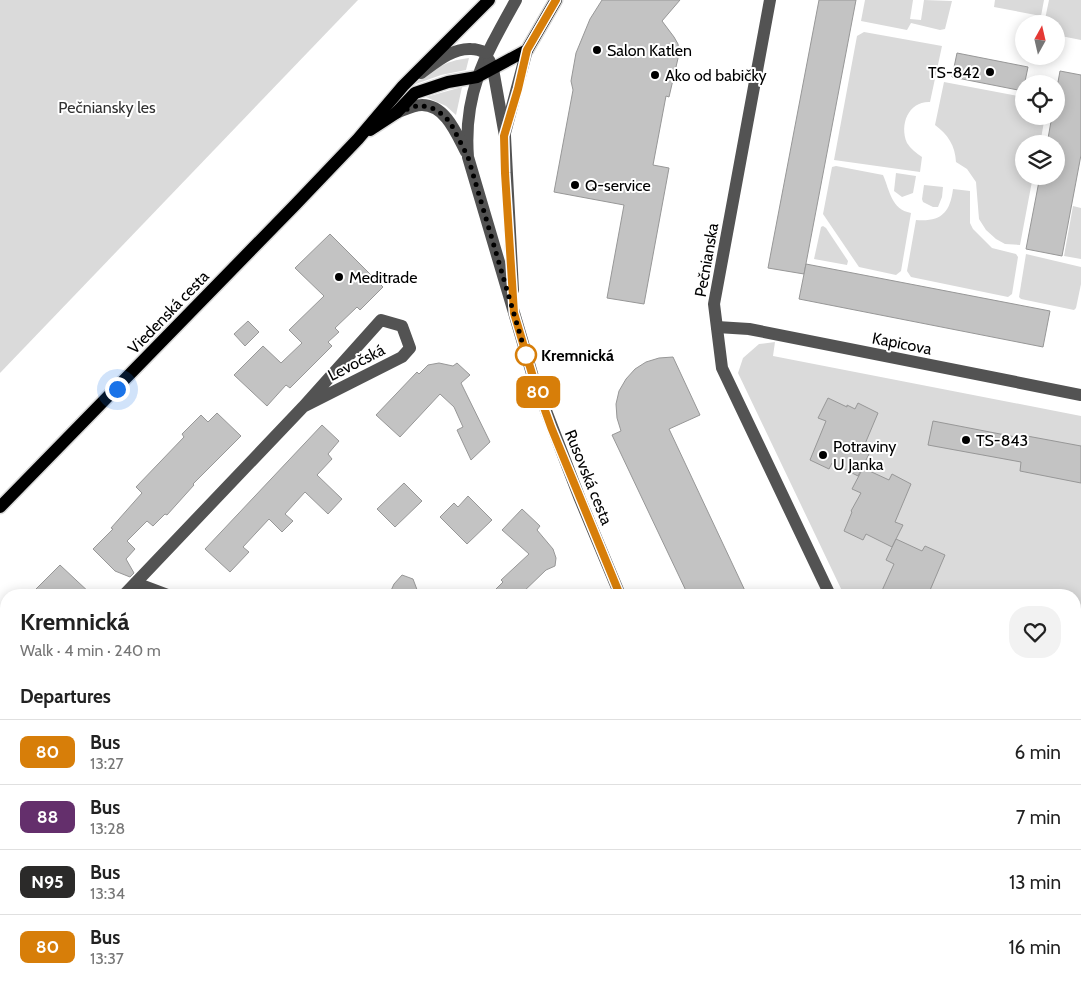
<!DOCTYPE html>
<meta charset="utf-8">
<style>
:root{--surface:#fff;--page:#f2f2f2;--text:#222;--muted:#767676;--line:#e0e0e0}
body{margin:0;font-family:Cabin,sans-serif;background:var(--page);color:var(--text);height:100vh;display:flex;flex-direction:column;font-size:19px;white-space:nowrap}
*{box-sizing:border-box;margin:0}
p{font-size:16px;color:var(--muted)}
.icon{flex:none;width:28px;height:28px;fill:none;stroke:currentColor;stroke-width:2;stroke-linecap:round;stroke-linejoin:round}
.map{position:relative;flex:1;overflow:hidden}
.drawer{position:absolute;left:0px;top:589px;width:1081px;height:401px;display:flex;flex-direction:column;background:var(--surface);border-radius:20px 20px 0 0;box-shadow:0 2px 12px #0003}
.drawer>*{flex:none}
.badge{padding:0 10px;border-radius:8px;font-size:18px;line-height:32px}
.needle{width:32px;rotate:8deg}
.tools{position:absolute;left:1015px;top:15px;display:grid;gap:10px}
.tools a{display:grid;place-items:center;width:50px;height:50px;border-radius:50%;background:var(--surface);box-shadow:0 2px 12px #0003;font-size:25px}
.you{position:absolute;width:25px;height:25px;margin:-12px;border:4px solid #fff;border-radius:50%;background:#1a73e8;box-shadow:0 0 0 8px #1a73e833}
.map>.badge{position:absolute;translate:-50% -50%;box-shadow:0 0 0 2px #fff}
h2{padding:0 20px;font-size:19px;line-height:45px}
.round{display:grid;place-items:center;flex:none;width:52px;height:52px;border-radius:20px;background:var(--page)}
.summary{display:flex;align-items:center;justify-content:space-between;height:85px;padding:0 20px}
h1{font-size:24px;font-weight:800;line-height:38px}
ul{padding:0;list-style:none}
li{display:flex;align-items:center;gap:15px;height:65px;padding:0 20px;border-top:1px solid var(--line)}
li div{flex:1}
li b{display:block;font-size:19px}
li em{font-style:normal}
li .badge{min-width:55px;font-weight:700;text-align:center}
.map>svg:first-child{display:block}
.green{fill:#dadada}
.building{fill:#c3c3c3;stroke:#979797}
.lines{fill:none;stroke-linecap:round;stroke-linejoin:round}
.major-casing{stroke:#dbdbdb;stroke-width:15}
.minor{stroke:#535353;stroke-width:12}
.major{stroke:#000;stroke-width:12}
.line-casing{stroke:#fff;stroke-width:11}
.line{stroke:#d77e09;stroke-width:8}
.walk{stroke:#000;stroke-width:5;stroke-dasharray:0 9}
.poi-dot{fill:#000;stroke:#fff;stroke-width:2}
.stop-dot{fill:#fff;stroke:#d77e09;stroke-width:2.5}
.labels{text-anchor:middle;stroke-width:4;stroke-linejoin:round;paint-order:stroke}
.poi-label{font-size:16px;fill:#000;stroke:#fff;text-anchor:start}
.park-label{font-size:16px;fill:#313131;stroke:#fff}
.street-label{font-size:16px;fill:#000;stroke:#fff}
.stop-label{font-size:16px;font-weight:bold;fill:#000;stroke:#fff;text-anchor:start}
</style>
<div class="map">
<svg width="1081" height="989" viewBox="0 0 1081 989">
<rect width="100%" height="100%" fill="#fff"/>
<g class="green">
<polygon points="0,0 358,0 0,373"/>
<polygon points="865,0 913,0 910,19 921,20 924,0 952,1 945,29 940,30 911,23 907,30 861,21"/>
<polygon points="995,0 1044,0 1041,16 994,7"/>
<polygon points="1049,0 1081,0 1081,40 1056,35 1056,24 1044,24"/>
<path d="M864 32 942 46 930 102C909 101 899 124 907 143 911 149 916 153 922 157L920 172 834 160 857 36Z"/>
<path d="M469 58 466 70 441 75 413 85C433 70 443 61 469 58Z"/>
<path d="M944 82 1024 97V116H1045L1040 144H1024V176H1033L1020 245 1005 244 996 239 986 230 979 219 976 182 967 169 956 162C955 145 948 135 935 125Z"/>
<polygon points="462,87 456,115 446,106 426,97"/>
<path d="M836 166 883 175C890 191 891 209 911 213L901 271 896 275 859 267 823 214 832 167Z"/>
<polygon points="896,173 916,176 913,193 902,197 894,191"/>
<polygon points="924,185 943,187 942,197 938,207 933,207 923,202 922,199"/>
<path d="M953 189 970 191V223L973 229 992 248 1016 254 1018 257 1012 294 1008 297 911 277 907 271 916 220C941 222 950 213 953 189Z"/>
<polygon points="1073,206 1081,208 1081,259 1064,256"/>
<polygon points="823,226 826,228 848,261 847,265 814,259 821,227"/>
<polygon points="1026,254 1081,267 1081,284 1076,308 1074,310 1021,299 1019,297"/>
<polygon points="775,342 773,356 1081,416 1081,658 1075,660 1075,595 844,595 738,373 743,358 759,344"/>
<polygon points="2,733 6,737 6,868 0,862 0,736"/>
<polygon points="1075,863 1081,864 1081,989 975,989 972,984 1075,984"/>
</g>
<g class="building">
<polygon points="602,0 680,0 662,21 674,37 678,44 679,54 669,97 666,96 653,165 669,168 644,304 607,298 624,205 554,192 573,90 571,81 576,53 590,19"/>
<polygon points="819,0 856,0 804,274 768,268"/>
<polygon points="957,53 1028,67 1023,91 952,77"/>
<polygon points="1060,71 1081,75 1081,155 1062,256 1026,249 1040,176 1056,176 1056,144 1047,144 1052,116 1056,116 1056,93"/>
<polygon points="330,234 383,287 360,310 357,307 335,328 339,332 328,342 332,346 290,388 286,385 267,406 234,375 263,346 281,363 302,343 289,330 324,296 295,268"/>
<polygon points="806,264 1050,311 1043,347 799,299"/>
<polygon points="248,321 259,332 245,346 234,334"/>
<polygon points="673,357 700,415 669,429 747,595 688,595 612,435 621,431 617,418 616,404 619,391 626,379 635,369 646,362 659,358"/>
<polygon points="439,363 453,366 457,363 470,375 461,383 490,442 471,460 457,430 463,427 454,407 440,394 400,437 376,415 417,372 419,374 428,365"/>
<polygon points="828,398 847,407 847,405 855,409 858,403 878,413 862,451 869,454 858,476 832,463 829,469 810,460 826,421 818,418"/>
<polygon points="217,413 241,436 193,484 194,485 167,515 165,514 153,526 147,521 127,541 135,549 126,559 134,573 130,577 115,571 93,549 113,529 111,528 142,493 136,487 184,437 182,434 201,415 208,422"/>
<polygon points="933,421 1026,439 1027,436 1081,446 1081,483 1020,471 1021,462 928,445"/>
<polygon points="322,425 339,441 328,454 332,459 317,475 342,499 328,514 305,492 285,514 293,521 282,532 269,519 243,547 249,552 230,572 205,549"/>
<polygon points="863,468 889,480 892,474 911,484 895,522 903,525 892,547 866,534 863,540 844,531 852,512 851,511 861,493 852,489"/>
<polygon points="404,483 422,501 395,527 377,509"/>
<polygon points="468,496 492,520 467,544 440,517 454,503 458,507"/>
<polygon points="522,509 540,526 537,530 553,549 556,558 555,566 546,570 520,595 490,595 503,582 501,580 529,554 502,530"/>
<polygon points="896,539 922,551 925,546 945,555 928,595 880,595 894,564 886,560"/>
<polygon points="60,565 92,595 30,595"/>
<polygon points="402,575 413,579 419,595 389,595 394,584"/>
</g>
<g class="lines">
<defs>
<g id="major">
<polyline points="370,130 396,113 415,93 448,82 477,77 527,50 556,0"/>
<polyline points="0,507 295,205 358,139 403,86 489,0"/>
</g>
</defs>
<use href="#major" class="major-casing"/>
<g class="minor">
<path d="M516 0C486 54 463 92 468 157L533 377 580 499 620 595"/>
<polyline points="770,0 714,304 722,368 830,595"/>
<polyline points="489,60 493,69 505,136 513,290"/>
<path d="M421 73C435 63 452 48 471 49 476 49 482 51 486 53"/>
<path d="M396 113C404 110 414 105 422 105 446 105 457 135 466 152"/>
<polyline points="505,133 527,50"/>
<polyline points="717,327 749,329 1081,395"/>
<polyline points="136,583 168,595"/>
<polyline points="124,595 303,407 381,320 402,326 410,348 402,357 303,407"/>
<polyline points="1075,673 1081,669"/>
<polyline points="0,719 2,717 6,722"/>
<polyline points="0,889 6,894"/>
<polyline points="808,984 811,989"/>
<polyline points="213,989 219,984"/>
<polyline points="502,989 507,984"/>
<polyline points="781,989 787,984"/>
</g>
<use href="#major" class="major"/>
</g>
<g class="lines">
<defs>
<polyline id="line" points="556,0 527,50 518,89 504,136 505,173 514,313 533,377 551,427 620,595"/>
</defs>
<use href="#line" class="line-casing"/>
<use href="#line" class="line"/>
<polyline class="walk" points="117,389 358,139 396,113 419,105 432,108 442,114 450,122 468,157 526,355"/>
</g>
<g class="poi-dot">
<circle cx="597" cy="50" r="5"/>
<circle cx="990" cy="72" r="5"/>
<circle cx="655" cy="75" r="5"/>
<circle cx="575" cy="185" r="5"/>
<circle cx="339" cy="277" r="5"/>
<circle cx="966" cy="440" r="5"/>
<circle cx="823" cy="455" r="5"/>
</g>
<circle class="stop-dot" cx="526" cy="355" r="10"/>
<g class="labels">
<g class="poi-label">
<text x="607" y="56">Salon Katlen</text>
<text x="980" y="78" text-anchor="end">TS-842</text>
<text x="665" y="81">Ako od babičky</text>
<text x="585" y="191">Q-service</text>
<text x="349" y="283">Meditrade</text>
<text x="976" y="446">TS-843</text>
<text x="833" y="452">Potraviny<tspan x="833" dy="18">U Janka</tspan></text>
</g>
<g class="park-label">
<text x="107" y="113">Pečniansky les</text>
</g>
<g class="street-label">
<text transform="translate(706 260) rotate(-80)" y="6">Pečnianska</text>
<text transform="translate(168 312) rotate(-46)" y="6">Viedenská cesta</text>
<text transform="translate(902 343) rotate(11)" y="6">Kapicova</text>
<text transform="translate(356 362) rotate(-27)" y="6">Levočská</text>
<text transform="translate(589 477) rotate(68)" y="6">Rusovská cesta</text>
</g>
<g class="stop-label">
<text x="541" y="361">Kremnická</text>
</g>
</g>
</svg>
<div class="tools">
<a><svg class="needle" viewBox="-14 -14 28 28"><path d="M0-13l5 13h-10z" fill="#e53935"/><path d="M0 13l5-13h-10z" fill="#767676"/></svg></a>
<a><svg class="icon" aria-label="locate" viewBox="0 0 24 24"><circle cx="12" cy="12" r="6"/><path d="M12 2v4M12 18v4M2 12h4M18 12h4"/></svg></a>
<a><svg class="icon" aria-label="layers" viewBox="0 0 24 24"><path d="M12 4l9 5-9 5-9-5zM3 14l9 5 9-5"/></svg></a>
</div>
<div class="you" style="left:117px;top:389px"></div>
<b class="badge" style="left:538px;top:392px;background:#d77e09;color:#fff">80</b>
<section class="drawer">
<div class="summary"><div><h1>Kremnická</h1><p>Walk · 4 min · 240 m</p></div><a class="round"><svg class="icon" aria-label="heart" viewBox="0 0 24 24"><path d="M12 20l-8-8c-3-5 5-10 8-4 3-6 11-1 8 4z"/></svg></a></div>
<h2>Departures</h2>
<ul>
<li><span class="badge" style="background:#d77e09;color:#fff">80</span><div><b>Bus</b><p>13:27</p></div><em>6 min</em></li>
<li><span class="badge" style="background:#642f6c;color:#fff">88</span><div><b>Bus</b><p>13:28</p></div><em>7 min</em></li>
<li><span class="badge" style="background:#2b2a29;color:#fff">N95</span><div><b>Bus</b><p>13:34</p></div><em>13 min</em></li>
<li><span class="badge" style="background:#d77e09;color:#fff">80</span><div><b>Bus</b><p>13:37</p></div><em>16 min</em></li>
</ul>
</section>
</div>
